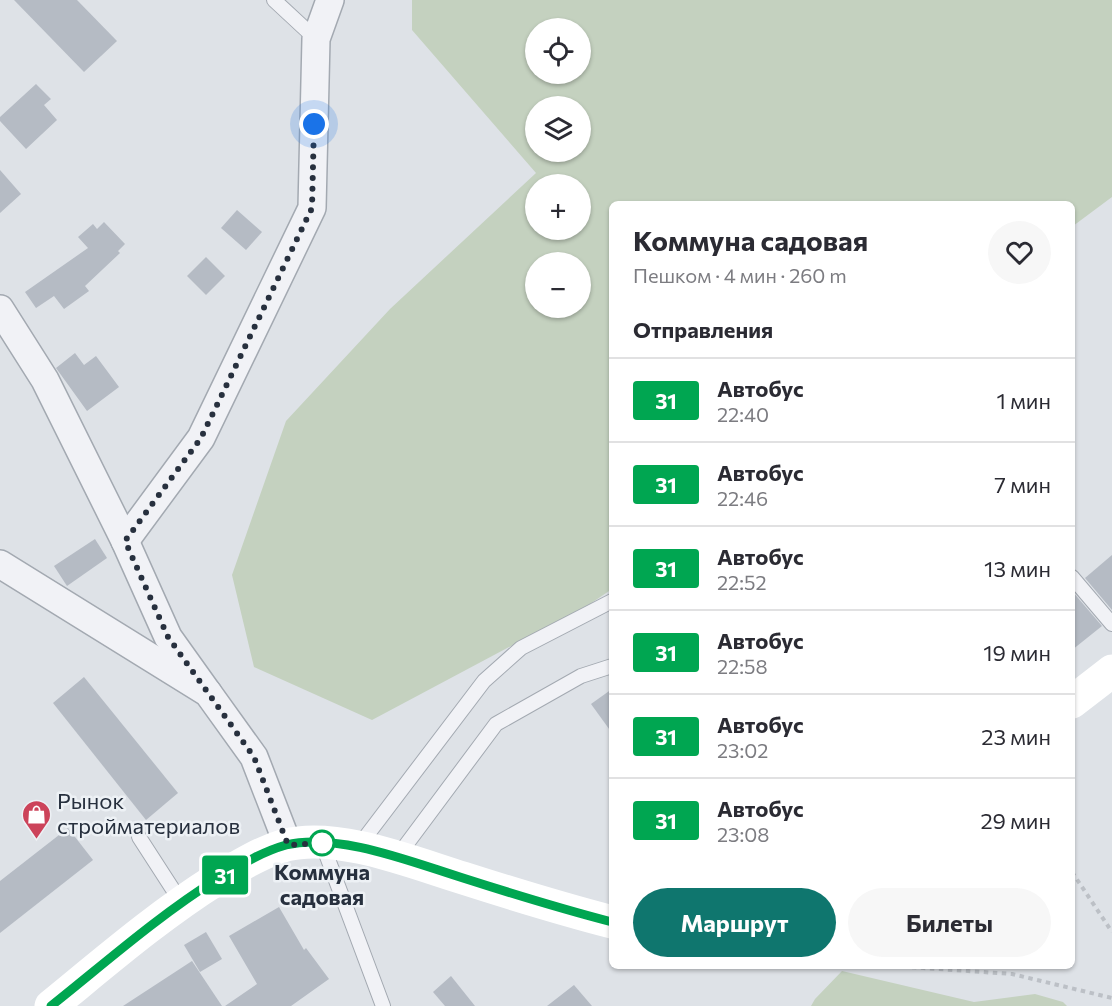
<!DOCTYPE html>
<html lang="ru">
<meta charset="utf-8">
<style>
:root{--surface:#fff;--page:#f7f7f7;--text:#2b2b33;--muted:#7c7c81;--line:#e1e1e2;--accent:#0f766e}
body{margin:0;font-family:Commissioner,sans-serif;background:var(--page);color:var(--text);height:100vh;display:flex;flex-direction:column;font-size:22px;white-space:nowrap}
*{box-sizing:border-box;margin:0}
p{font-size:20px;color:var(--muted)}
.icon{flex:none;width:33px;height:33px;fill:none;stroke:currentColor;stroke-width:2;stroke-linecap:round;stroke-linejoin:round}
.map{position:relative;flex:1;overflow:hidden}
.details{position:absolute;left:609px;top:201px;width:466px;height:768px;display:flex;flex-direction:column;background:var(--surface);border-radius:9px;box-shadow:0 2px 4px #0004}
.details>*{flex:none}
.badge{padding:0 12px;border-radius:4px;font-size:21px;line-height:39px}
.fabs{position:absolute;left:525px;top:18px;display:grid;gap:12px}
.fabs a{display:grid;place-items:center;width:66px;height:66px;border-radius:50%;background:var(--surface);box-shadow:0 2px 4px #0004;font-size:30px}
.you{position:absolute;width:30px;height:30px;margin:-15px;border:4px solid #fff;border-radius:50%;background:#1a73e8;box-shadow:0 0 0 9px #1a73e833}
.map>.badge{position:absolute;translate:-50% -50%;box-shadow:0 0 0 3px #fff}
h2{padding:0 24px;font-size:22px;line-height:54px}
.round{display:grid;place-items:center;flex:none;width:63px;height:63px;border-radius:32px;background:var(--page)}
.summary{display:flex;align-items:center;justify-content:space-between;height:102px;padding:0 24px}
h1{font-size:28px;font-weight:700;line-height:45px}
.cta{display:flex;gap:12px;margin-top:auto;padding:12px 24px}
.cta a{flex:1;height:69px;border-radius:36px;background:var(--accent);color:#fff;font-size:24px;font-weight:700;line-height:69px;text-align:center}
.cta a+a{background:var(--page);color:var(--text)}
ul{padding:0;list-style:none}
li{display:flex;align-items:center;gap:18px;height:84px;padding:0 24px;border-top:2px solid var(--line)}
li div{flex:1}
li b{display:block;font-size:22px}
li em{font-style:normal}
li .badge{min-width:66px;font-weight:700;text-align:center}
.map>svg:first-child{display:block}
.green{fill:#c4d1bf;fill-rule:evenodd}
.building{fill:#b5bbc4}
.lines{fill:none;stroke-linecap:round;stroke-linejoin:round}
.lane-casing{stroke:#a3a9b1;stroke-width:16}
.street-casing{stroke:#a3a9b1;stroke-width:30}
.path{stroke:#bcc0c6;stroke-width:4;stroke-dasharray:4.5 4.5;stroke-linecap:butt}
.lane{stroke:#f1f2f6;stroke-width:14}
.street{stroke:#f1f2f6;stroke-width:27}
.secondary{stroke:#fff;stroke-width:33}
.line-casing{stroke:#fff;stroke-width:14}
.line{stroke:#00a651;stroke-width:9}
.walk{stroke:#27303e;stroke-width:6;stroke-dasharray:0 10.8}
.stop-dot{fill:#fff;stroke:#00a651;stroke-width:3}
.labels{text-anchor:middle;stroke-width:5;stroke-linejoin:round;paint-order:stroke}
.poi-label{font-size:22px;fill:#27303e;stroke:#edf1f5;text-anchor:start}
.stop-label{font-size:22px;font-weight:bold;fill:#27303e;stroke:#edf1f5}
</style>
<div class="map">
<svg width="1112" height="1006" viewBox="0 0 1112 1006">
<rect width="100%" height="100%" fill="#dee2e7"/>
<g class="green">
<path d="M412 0H1112V197L1073 226 1072 204H612V589L590 604 372 720 254 667 232 575 286 421 390 309 536 173 412 30ZM536 28H580V74H536ZM536 106H580V152H536ZM536 184H580V230H536ZM536 262H580V308H536Z"/>
<polygon points="842,971 974,1002 1035,994 1063,1002 1067,1006 811,1006 815,999"/>
</g>
<g class="building">
<polygon points="14,0 77,0 117,41 84,72"/>
<polygon points="36,84 51,99 44,105 57,120 26,149 0,121 0,117"/>
<polygon points="0,170 21,194 0,213"/>
<polygon points="237,210 262,232 246,250 221,228"/>
<polygon points="104,222 125,244 118,251 120,253 85,286 89,291 64,309 54,296 36,308 25,292 88,248 78,237 93,224 97,229"/>
<polygon points="206,257 225,276 206,295 187,276"/>
<polygon points="75,353 84,365 96,356 119,387 87,411 56,368"/>
<polygon points="95,539 107,558 67,586 54,566"/>
<polygon points="1112,555 1112,610 1085,578"/>
<polygon points="1072,591 1102,626 1072,650"/>
<polygon points="84,677 178,793 146,820 53,703"/>
<polygon points="612,689 612,733 591,704"/>
<polygon points="68,828 93,860 0,933 0,881"/>
<polygon points="279,907 304,950 306,948 329,979 291,1006 225,1006 257,984 229,936"/>
<polygon points="206,932 222,959 200,972 184,945"/>
<polygon points="192,961 222,1006 123,1006"/>
<polygon points="451,976 475,1006 445,1006 433,992"/>
<polygon points="574,985 592,1006 547,1006"/>
</g>
<g class="lines">
<defs>
<g id="lane">
<polyline points="274,0 316,39"/>
<polyline points="1072,577 1112,624"/>
<polyline points="139,837 181,902"/>
<polyline points="322,843 383,1006"/>
<polyline points="358,847 484,681 521,648 612,601"/>
<polyline points="397,857 496,724 581,676 612,666"/>
</g>
<g id="street">
<polyline points="0,309 45,380 125,541 168,637 208,693"/>
<polyline points="125,541 201,438 312,208 316,39 330,0"/>
<polyline points="0,564 208,693 254,757 288,845"/>
</g>
</defs>
<use href="#lane" class="lane-casing"/>
<use href="#street" class="street-casing"/>
<g class="path">
<polyline points="1072,872 1112,932"/>
<polyline points="894,966 1012,974 1112,998"/>
</g>
<use href="#lane" class="lane"/>
<use href="#street" class="street"/>
<g class="secondary">
<polyline points="1072,702 1112,671"/>
<path d="M51 1006C105 962 158 916 217 879 239 866 261 852 286 845 338 832 414 863 463 878 513 894 562 909 612 922"/>
</g>
</g>
<g class="lines">
<defs>
<path id="line" d="M51 1006C105 963 158 916 217 879 239 866 261 852 286 845 338 832 414 863 463 878 513 894 562 909 612 922"/>
</defs>
<use href="#line" class="line-casing"/>
<use href="#line" class="line"/>
<polyline class="walk" points="314,124 312,208 201,438 125,541 168,637 254,757 288,845 322,843"/>
</g>
<defs>
<symbol id="shop-pin" viewBox="-11 -11 22 30"><path d="M0 17L-7.5 6A9.5 9.5 0 1 1 7.5 6Z" fill="#cc435a" stroke="#edf1f5"/><path d="M-5-2.5h2.3a2.7 3.5 0 0 1 5.4 0H5L5.5 6h-11ZM-1.5-2.5h3a1.5 2.3 0 0 0-3 0Z" fill="#fff"/></symbol>
</defs>
<g fill-rule="evenodd">
<use href="#shop-pin" x="20" y="798" width="33" height="45"/>
</g>
<circle class="stop-dot" cx="322" cy="843" r="12"/>
<g class="labels">
<g class="poi-label">
<text x="57" y="809">Рынок<tspan x="57" dy="25">стройматериалов</tspan></text>
</g>
<g class="stop-label">
<text x="322" y="880">Коммуна<tspan x="322" dy="25">садовая</tspan></text>
</g>
</g>
</svg>
<div class="fabs">
<a><svg class="icon" aria-label="locate" viewBox="0 0 24 24"><circle cx="12" cy="12" r="6"/><path d="M12 2v4M12 18v4M2 12h4M18 12h4"/></svg></a>
<a><svg class="icon" aria-label="layers" viewBox="0 0 24 24"><path d="M12 4l9 5-9 5-9-5zM3 14l9 5 9-5"/></svg></a>
<a>+</a>
<a>−</a>
</div>
<div class="you" style="left:314px;top:124px"></div>
<b class="badge" style="left:225px;top:875px;background:#00a651;color:#fff">31</b>
<section class="details">
<div class="summary"><div><h1>Коммуна садовая</h1><p>Пешком · 4 мин · 260 m</p></div><a class="round"><svg class="icon" aria-label="heart" viewBox="0 0 24 24"><path d="M12 20l-8-8c-3-5 5-10 8-4 3-6 11-1 8 4z"/></svg></a></div>
<h2>Отправления</h2>
<ul>
<li><span class="badge" style="background:#00a651;color:#fff">31</span><div><b>Автобус</b><p>22:40</p></div><em>1 мин</em></li>
<li><span class="badge" style="background:#00a651;color:#fff">31</span><div><b>Автобус</b><p>22:46</p></div><em>7 мин</em></li>
<li><span class="badge" style="background:#00a651;color:#fff">31</span><div><b>Автобус</b><p>22:52</p></div><em>13 мин</em></li>
<li><span class="badge" style="background:#00a651;color:#fff">31</span><div><b>Автобус</b><p>22:58</p></div><em>19 мин</em></li>
<li><span class="badge" style="background:#00a651;color:#fff">31</span><div><b>Автобус</b><p>23:02</p></div><em>23 мин</em></li>
<li><span class="badge" style="background:#00a651;color:#fff">31</span><div><b>Автобус</b><p>23:08</p></div><em>29 мин</em></li>
</ul>
<div class="cta"><a>Маршрут</a><a>Билеты</a></div>
</section>
</div>
